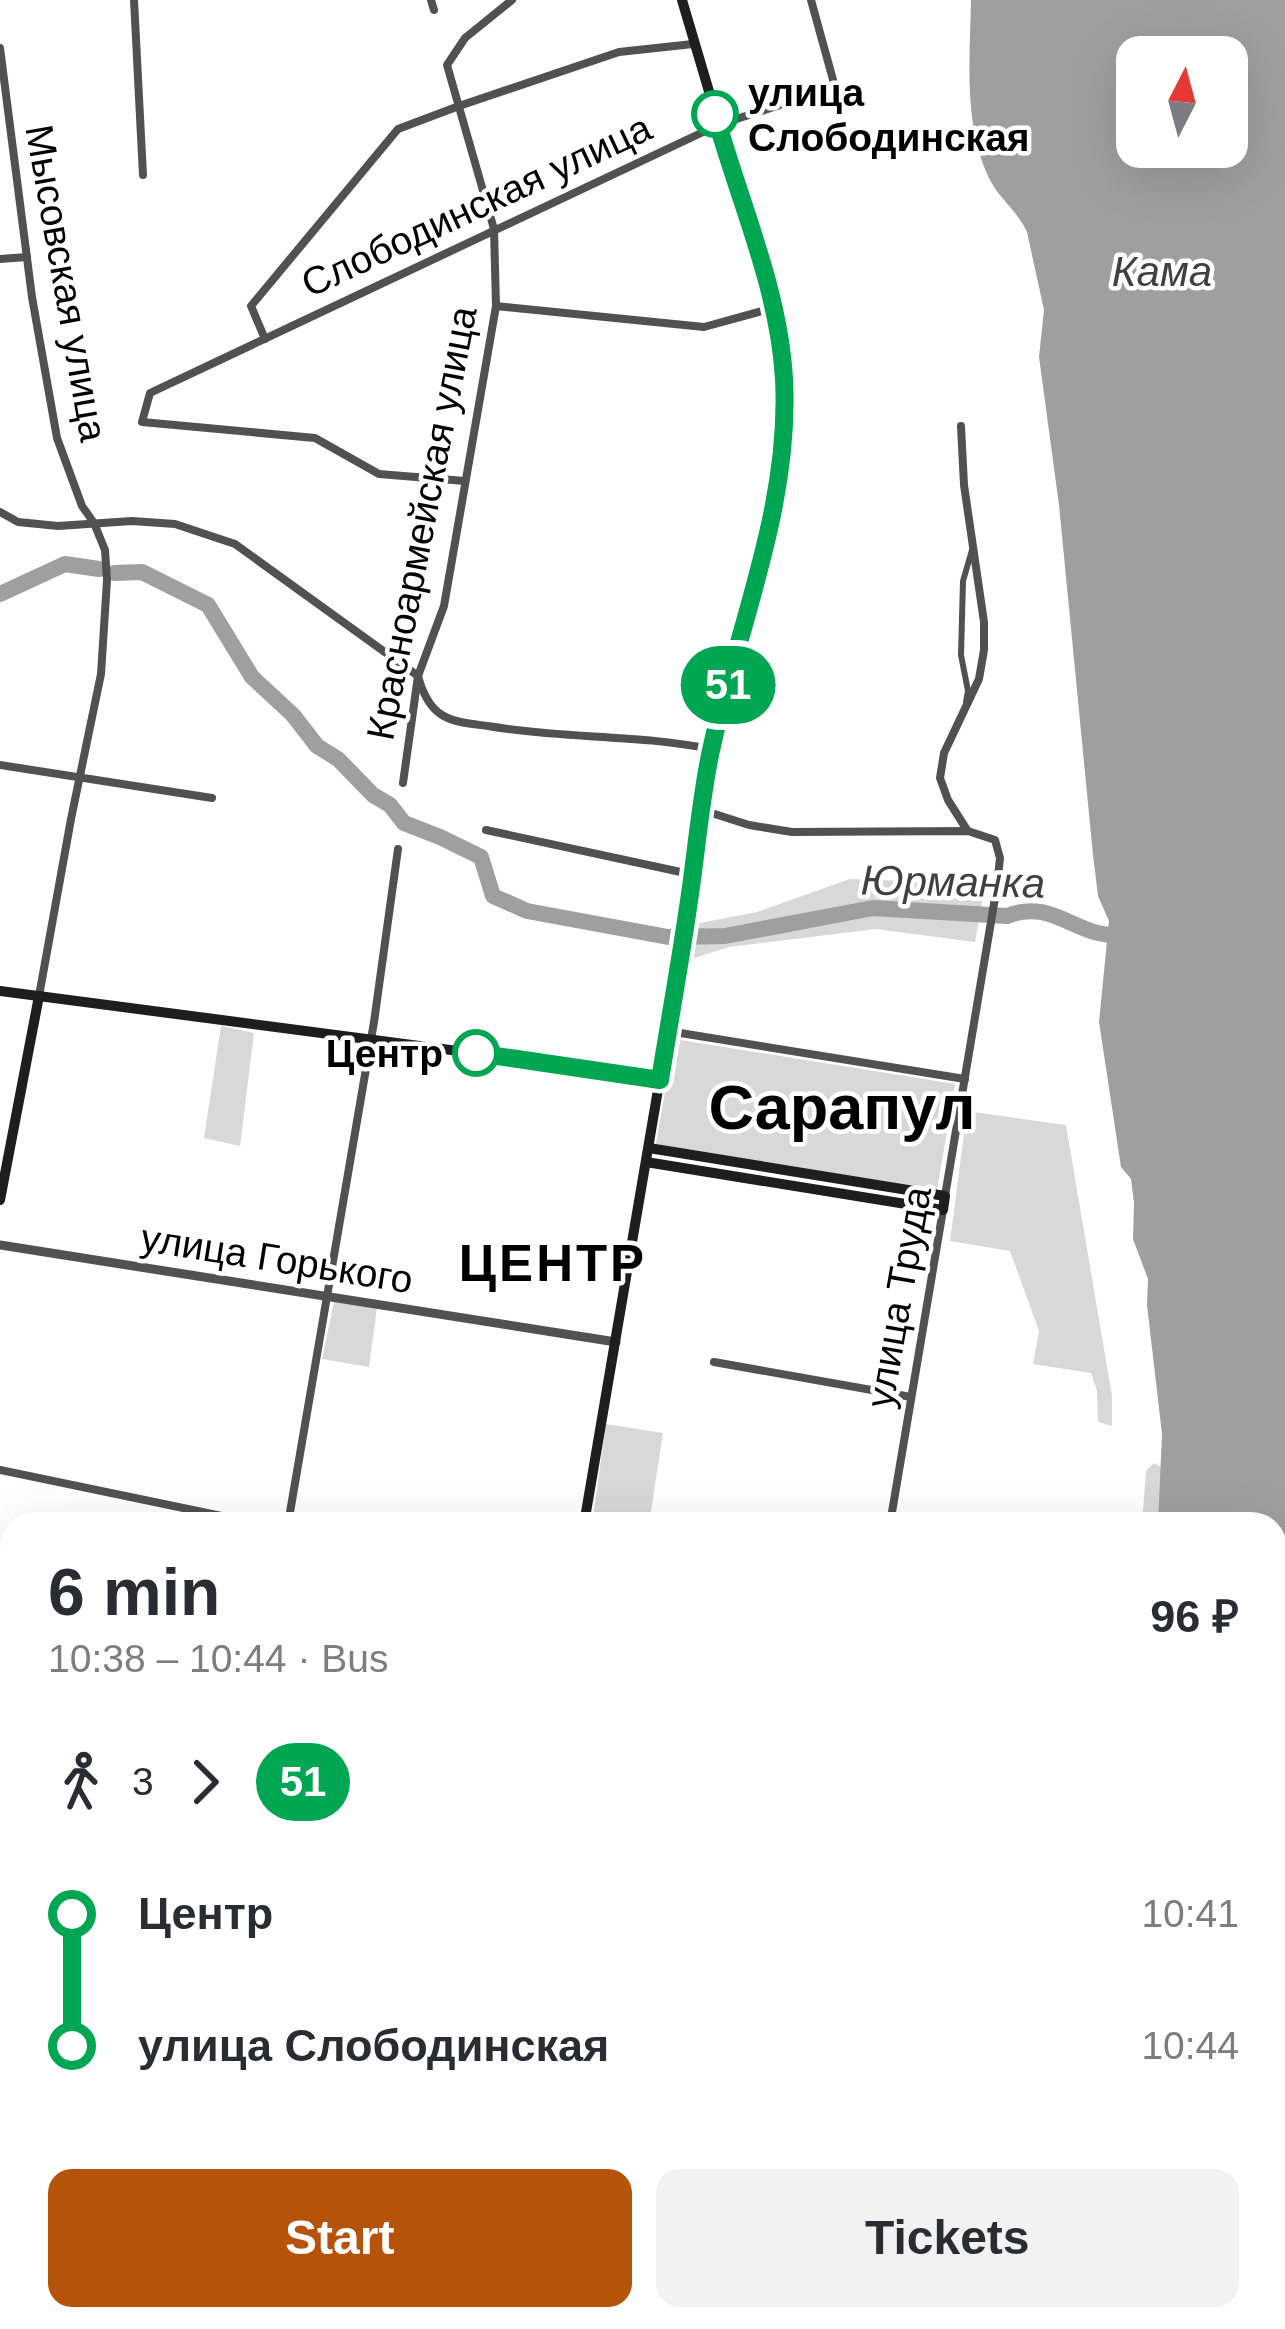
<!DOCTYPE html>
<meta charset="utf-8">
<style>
:root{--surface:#fff;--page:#f2f2f3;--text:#2b2b33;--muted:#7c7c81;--accent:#b45309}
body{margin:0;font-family:Helvetica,sans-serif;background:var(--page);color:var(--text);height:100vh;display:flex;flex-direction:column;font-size:45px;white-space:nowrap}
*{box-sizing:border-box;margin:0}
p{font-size:39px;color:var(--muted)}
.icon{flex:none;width:66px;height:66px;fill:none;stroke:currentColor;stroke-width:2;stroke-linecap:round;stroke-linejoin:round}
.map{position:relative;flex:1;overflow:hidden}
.side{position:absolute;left:0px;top:1512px;width:1287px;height:819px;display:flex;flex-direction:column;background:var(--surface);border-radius:36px 36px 0 0;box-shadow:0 12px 48px #0002}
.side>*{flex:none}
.badge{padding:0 24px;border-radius:39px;font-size:42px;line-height:78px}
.needle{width:78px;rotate:6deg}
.controls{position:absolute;left:1116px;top:36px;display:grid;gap:24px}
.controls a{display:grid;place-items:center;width:132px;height:132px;border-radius:24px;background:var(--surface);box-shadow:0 12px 48px #0002;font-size:60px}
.map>.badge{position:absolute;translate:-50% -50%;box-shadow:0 0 0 6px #fff}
.legs{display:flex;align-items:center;gap:18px;height:132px;padding:0 48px;font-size:39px}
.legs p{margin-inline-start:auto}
.head{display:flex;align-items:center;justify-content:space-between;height:204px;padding:0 48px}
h1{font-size:66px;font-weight:800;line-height:90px}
.cta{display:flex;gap:24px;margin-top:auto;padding:24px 48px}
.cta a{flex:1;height:138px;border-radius:24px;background:var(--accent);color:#fff;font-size:48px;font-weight:800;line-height:138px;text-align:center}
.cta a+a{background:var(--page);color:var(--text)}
ul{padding:0 48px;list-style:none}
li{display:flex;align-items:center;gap:42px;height:132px;font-size:45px}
li i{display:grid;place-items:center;width:18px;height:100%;margin:0 15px;background:currentColor}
li i::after{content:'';width:30px;height:30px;margin:-15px;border:9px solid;border-radius:50%;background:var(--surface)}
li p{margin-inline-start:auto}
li:first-child i{background:linear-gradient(#0000 50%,currentColor 0)}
li:last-child i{background:linear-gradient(currentColor 50%,#0000 0)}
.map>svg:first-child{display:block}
.green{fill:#d8d8d8}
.water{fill:#9f9f9f;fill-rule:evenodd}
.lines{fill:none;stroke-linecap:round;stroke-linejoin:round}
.river{stroke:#9f9f9f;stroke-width:16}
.pedestrian{stroke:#515151;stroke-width:6}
.minor{stroke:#515151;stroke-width:8}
.tertiary{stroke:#515151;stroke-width:9}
.secondary{stroke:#1e1e1e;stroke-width:10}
.line-1-casing{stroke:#fff;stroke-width:27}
.line-1{stroke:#00a651;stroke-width:18}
.stop-1-dot{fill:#fff;stroke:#00a651;stroke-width:6}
.labels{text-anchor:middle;stroke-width:9;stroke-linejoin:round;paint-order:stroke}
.stop-label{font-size:39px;font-weight:bold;fill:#000;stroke:#fff;text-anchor:start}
.street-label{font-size:39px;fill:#000;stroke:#fff}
.water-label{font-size:42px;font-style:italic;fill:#404040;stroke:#fff}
.district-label{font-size:51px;font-weight:bold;letter-spacing:3px;fill:#000;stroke:#fff}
.town-label{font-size:63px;font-weight:bold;fill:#000;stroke:#fff}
</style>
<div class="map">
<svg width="1285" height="2329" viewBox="0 0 1285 2329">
<rect width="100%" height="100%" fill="#fff"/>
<g class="green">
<polygon points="850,879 907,881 984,890 975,942 876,929 729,947 688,960 695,924 757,912"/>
<polygon points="221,1026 254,1033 240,1146 204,1138"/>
<polygon points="674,1039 955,1084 937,1190 656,1144"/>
<polygon points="967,1111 1066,1125 1112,1396 1112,1426 1098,1422 1097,1391 1091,1373 1033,1364 1039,1331 1010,1251 950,1241"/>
<polygon points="334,1302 377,1308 369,1367 322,1359"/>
<polygon points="606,1424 663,1433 649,1524 592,1524"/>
<polygon points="1154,1463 1162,1468 1158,1524 1142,1524 1146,1471"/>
<polygon points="1285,2142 1285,2329 1237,2329 1240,2319 1275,2319 1275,2173"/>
</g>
<g class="water">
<path d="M971 0H1285V2142L1275 2173V1524H1158L1162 1434 1147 1305 1148 1279 1133 1239 1134 1203 1131 1179 1121 1167 1099 1022 1109 921 1098 896 1093 855 1059 505 1039 357 1044 310 1027 232C1018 211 999 199 989 178 963 123 970 59 971 0ZM1137 57H1227V147H1137Z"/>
<polygon points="1074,2319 1240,2319 1237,2329 1072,2329"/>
</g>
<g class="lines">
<g class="river">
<path d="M114 573 142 572 208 605 252 677 293 715 317 746 338 759 373 795 390 805 404 823 440 837 481 857 493 896 527 911 668 937 725 936 873 908 1007 916C1056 896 1081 945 1128 933"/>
<polyline points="0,594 65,564 99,569"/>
</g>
<polyline class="pedestrian" points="966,702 968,691 961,655 963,581 972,550"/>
<g class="minor">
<polyline points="134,0 143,175"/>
<polyline points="431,0 434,10"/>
<polyline points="0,48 32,297 57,438 82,506 94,523 105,550 107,580 101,674 71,819 39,996"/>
<polyline points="0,259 27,257"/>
<polyline points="496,306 704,327 773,308"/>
<polyline points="265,339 251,306 398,129 459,106 619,52 693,44"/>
<polyline points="961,426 964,485 984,622 984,650 979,679 944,753 940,778 948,800 967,830"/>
<polyline points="465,481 379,474 315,438 142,422 150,393 718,125 835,87 811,0"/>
<path d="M0 512 18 522 58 526 132 521 175 524 235 544 418 676C422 691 429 707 442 715 455 723 473 724 488 726 562 739 637 734 711 749"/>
<polyline points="0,765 212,798"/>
<polyline points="403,783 418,676 444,606 496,306 494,229 447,65 465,38 512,0"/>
<polyline points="699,809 749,825 792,832 968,831 995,840 1000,858 997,886 945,1196"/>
<polyline points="486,830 690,874"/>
<polyline points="668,1031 965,1079"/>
<polyline points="714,1362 911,1397"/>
<polyline points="0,1470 260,1524"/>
<polyline points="288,1524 374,1022 398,849"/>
<polyline points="890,1524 943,1210"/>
<polyline points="0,1986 12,1988"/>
<polyline points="0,2226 12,2228"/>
<polyline points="554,2319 618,2329"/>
<polyline points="152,2329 153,2319"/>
<polyline points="756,2329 758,2319"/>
</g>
<g class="tertiary">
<polyline points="0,1245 616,1342"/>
<polyline points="0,1729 12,1731"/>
</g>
<g class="secondary">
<polyline points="0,991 566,1065 660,1080"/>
<polyline points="646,1162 943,1210 945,1196 649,1148"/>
<polyline points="0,1200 39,996"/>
<polyline points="584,1524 668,1031 699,809 711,749 775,500 784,441 783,377 773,308 682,0"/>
<polyline points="454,2329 456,2319"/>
</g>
</g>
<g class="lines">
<defs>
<path id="line-1" d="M476 1053 660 1080C671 1011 684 942 693 872 698 833 702 794 710 755 736 630 791 509 784 379 779 288 739 201 715 114"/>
</defs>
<use href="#line-1" class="line-1-casing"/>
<use href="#line-1" class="line-1"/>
</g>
<g class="stop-1-dot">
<circle cx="715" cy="114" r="21"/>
<circle cx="476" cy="1053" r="21"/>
</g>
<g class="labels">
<g class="stop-label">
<text x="748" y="106">улица<tspan x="748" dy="45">Слободинская</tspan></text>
<text x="443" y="1067" text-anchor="end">Центр</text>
</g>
<g class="street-label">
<text transform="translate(476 205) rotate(-25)" y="14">Слободинская улица</text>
<text transform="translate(67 283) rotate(80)" y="14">Мысовская улица</text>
<text transform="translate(421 523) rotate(-79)" y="14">Красноармейская улица</text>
<text transform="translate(277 1258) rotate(9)" y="14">улица Горького</text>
<text transform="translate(898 1297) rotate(-80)" y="14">улица Труда</text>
</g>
<g class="water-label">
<text x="1162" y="286">Кама</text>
<text transform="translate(953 881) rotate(1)" y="15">Юрманка</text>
</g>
<g class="district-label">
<text x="553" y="1281">ЦЕНТР</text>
</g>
<g class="town-label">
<text x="842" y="1129">Сарапул</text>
</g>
</g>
</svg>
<div class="controls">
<a><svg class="needle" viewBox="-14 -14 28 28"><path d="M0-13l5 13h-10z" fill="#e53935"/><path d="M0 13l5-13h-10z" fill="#7c7c81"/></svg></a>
</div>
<b class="badge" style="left:728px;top:685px;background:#00a651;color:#fff">51</b>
<section class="side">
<div class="head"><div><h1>6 min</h1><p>10:38 – 10:44 · Bus</p></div><b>96 ₽</b></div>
<div class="legs"><svg class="icon" aria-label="walk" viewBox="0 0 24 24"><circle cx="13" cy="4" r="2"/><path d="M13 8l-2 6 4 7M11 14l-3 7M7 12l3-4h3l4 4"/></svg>3<svg class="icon" aria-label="forward" viewBox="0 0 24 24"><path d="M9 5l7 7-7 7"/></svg><b class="badge" style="background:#00a651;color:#fff">51</b></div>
<ul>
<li><i style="color:#00a651"></i><b>Центр</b><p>10:41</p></li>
<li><i style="color:#00a651"></i><b>улица Слободинская</b><p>10:44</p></li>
</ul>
<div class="cta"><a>Start</a><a>Tickets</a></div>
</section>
</div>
